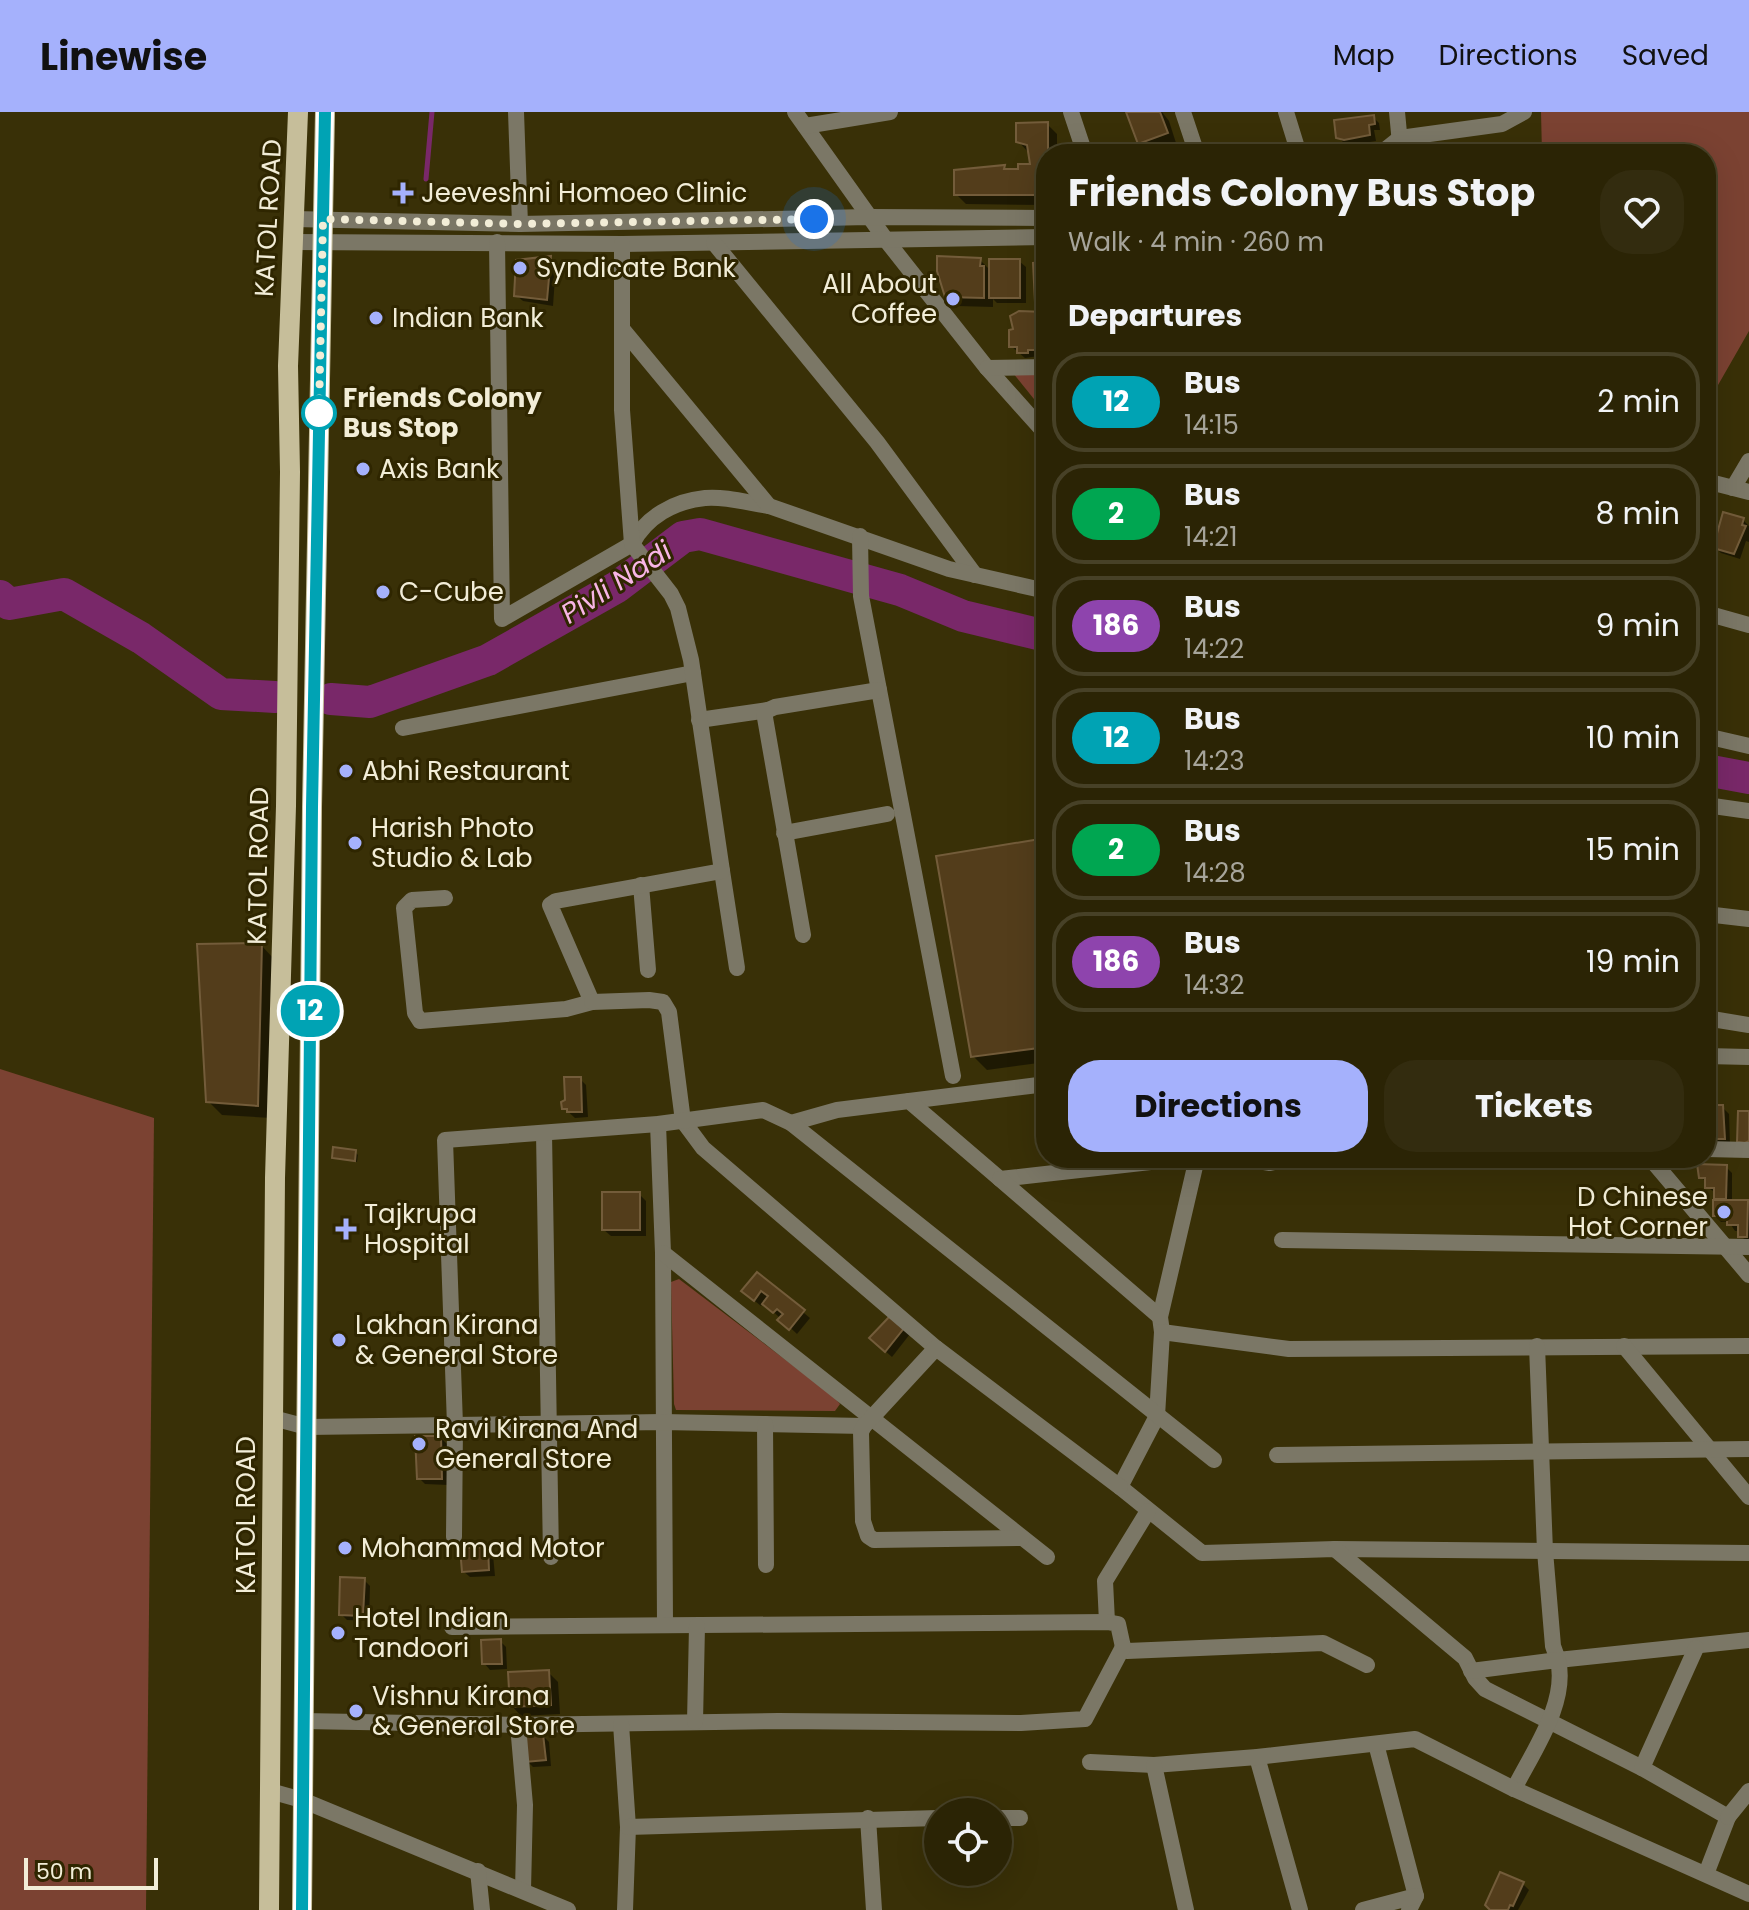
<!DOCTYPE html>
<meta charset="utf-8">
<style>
:root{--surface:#2b2405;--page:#332c0f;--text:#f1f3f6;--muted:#a6a49a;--line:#474127;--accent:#a5b1fc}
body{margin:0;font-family:Poppins,sans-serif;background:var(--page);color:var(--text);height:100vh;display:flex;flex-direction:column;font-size:30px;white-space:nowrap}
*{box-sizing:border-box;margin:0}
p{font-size:26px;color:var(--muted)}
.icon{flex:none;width:44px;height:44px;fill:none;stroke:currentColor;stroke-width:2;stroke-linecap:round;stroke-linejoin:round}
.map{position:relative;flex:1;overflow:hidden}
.sheet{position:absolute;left:1036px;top:32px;width:680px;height:1024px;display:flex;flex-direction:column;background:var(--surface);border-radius:32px;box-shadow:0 8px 32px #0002,0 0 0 2px var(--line)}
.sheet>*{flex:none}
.badge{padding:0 16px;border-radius:26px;font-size:28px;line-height:52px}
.buttons{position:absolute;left:924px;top:1686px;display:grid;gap:16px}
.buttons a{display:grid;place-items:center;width:88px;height:88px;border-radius:50%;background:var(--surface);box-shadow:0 8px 32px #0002,0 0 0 2px var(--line);font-size:40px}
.scale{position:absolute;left:24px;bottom:20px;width:134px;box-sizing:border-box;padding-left:8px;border:4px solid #f2edd7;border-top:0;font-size:22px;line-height:28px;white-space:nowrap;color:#f2edd7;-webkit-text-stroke:6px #2f2600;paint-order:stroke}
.you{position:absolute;width:40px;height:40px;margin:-20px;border:6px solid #fff;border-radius:50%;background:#1a73e8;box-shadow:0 0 0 12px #1a73e833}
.map>.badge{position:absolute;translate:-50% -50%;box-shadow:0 0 0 4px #fff}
h2{padding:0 32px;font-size:30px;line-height:72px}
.round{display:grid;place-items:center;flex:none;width:84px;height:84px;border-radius:32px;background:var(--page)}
.summary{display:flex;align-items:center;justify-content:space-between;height:136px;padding:0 32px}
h1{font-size:38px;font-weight:700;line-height:60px}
.cta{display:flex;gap:16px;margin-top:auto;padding:16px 32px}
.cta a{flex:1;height:92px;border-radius:32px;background:var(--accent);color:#111;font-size:32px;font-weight:700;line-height:92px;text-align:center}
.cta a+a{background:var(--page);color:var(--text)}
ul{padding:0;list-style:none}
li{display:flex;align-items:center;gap:24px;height:100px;margin:0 16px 12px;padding:0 16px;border:4px solid var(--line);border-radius:32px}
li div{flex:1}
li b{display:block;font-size:30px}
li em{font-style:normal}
li .badge{min-width:88px;font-weight:700;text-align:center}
header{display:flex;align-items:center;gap:48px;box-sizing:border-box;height:112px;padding:0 40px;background:var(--accent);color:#111}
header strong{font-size:38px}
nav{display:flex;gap:44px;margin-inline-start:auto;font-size:28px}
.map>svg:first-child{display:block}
.green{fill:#7b4232}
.shadow{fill:#0007}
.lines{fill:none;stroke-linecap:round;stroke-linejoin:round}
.stream{stroke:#792869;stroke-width:5}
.river{stroke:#792869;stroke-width:32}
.building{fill:#533d1b;stroke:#735c3a;stroke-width:2}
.minor{stroke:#7b7766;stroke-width:16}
.primary{stroke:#c6be9a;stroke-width:20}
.line-casing{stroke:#fff;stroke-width:18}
.line{stroke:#00a3b4;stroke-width:12}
.walk{stroke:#f2edd7;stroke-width:8;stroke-dasharray:0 14.4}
.poi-dot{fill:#a5b1fc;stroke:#2f2600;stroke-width:3}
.stop-dot{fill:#fff;stroke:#00a3b4;stroke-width:4}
.labels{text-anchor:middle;stroke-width:6;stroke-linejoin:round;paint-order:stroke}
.poi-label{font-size:26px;fill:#f2edd7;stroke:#2f2600;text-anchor:start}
.street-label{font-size:26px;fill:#f2edd7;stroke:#2f2600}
.stop-label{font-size:26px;font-weight:bold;fill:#f2edd7;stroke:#2f2600;text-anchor:start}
.water-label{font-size:28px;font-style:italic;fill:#f8b5e6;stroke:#2f2600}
</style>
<header>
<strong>Linewise</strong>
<nav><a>Map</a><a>Directions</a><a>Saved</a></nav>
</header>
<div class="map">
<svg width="1749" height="1798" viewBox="0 0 1749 1798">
<rect width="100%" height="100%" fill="#393007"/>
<g class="green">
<polygon points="1541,0 1749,0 1749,219 1706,294 1706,42 1542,42"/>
<polygon points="1046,248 1046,302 1005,251"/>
<polygon points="0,957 154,1006 146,1798 0,1798"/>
<polygon points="679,1167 833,1284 840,1292 835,1299 676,1298 674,1292 671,1170"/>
</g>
<g class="shadow">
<polygon points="1129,0 1162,0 1169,9 1176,31 1150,40 1140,31"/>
<polygon points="1373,5 1379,11 1380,18 1374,18 1376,29 1352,33 1345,32 1338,25"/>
<polygon points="1047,12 1057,22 1057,42 1046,42 1046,93 966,92 956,82 1004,55 1008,59 1020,59 1032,54 1028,40 1018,29"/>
<polygon points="550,146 556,152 553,194 523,189 516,183"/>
<polygon points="980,148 991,159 1019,149 1026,155 1026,191 997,191 993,187 993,195 957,194 947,183"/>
<polygon points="1046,152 1046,195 1043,195 1037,189"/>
<polygon points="1044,202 1046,243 1025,246 1011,234"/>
<polygon points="1743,408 1749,414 1749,430 1746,429 1740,447 1721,441 1715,435"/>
<polygon points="1046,728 1046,950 987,958 973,944"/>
<polygon points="261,833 274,847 271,1006 222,1003 208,989"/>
<polygon points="580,967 586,973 588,1005 575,1006 564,996"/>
<polygon points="1722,995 1729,1002 1730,1032 1714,1032 1707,1026 1706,1002"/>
<polygon points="355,1040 358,1043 357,1050 334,1045"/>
<polygon points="1726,1055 1732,1061 1732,1090 1749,1092 1749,1130 1740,1124 1740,1119 1735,1119 1729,1110 1721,1110 1715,1103 1716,1081 1707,1075 1707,1071 1701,1065"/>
<polygon points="639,1082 646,1089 646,1124 611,1124 604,1118"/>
<polygon points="757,1162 810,1206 797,1222 763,1190 761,1194 750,1185"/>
<polygon points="891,1205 910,1222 892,1245 877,1232"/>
<polygon points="441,1326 447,1332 448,1373 425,1372 419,1366"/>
<polygon points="487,1437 493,1443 495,1464 470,1465 463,1459"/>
<polygon points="364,1468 370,1474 369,1509 347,1508 341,1502"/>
<polygon points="500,1529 506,1535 507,1557 490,1558 484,1551"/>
<polygon points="548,1560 558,1570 560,1602 521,1604 512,1594"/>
<polygon points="543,1624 549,1630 551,1654 533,1655 527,1649"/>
<polygon points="1523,1772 1529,1778 1518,1798 1493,1798"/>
</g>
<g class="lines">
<polyline class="stream" points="426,67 432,0"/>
<g class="river">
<polyline points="0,484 9,492 64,482 141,526 221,582 275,585"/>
<polyline points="331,587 370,590 488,548 617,475 683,425 700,422 900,478 963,504 1046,524"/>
<polyline points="1706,658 1749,666"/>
</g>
</g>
<g class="building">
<polygon points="1126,0 1160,0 1168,21 1138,32"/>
<polygon points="1374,3 1375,12 1369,13 1370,23 1344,28 1336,26 1334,8"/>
<polygon points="1048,10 1048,42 1046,42 1044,83 954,83 954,58 1005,53 1004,57 1018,57 1018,52 1030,52 1027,33 1016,30 1016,11"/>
<polygon points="551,144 547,188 514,184 516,148"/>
<polygon points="937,144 981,146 980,154 984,154 984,186 945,185 937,159"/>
<rect x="989" y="147" width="31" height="39"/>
<polygon points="1046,150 1046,189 1035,190 1033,151"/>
<polygon points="1019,199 1045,200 1046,238 1028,238 1028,241 1017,241 1017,235 1009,235 1009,218 1013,217 1010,204"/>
<polygon points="1723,400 1744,406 1742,413 1746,414 1734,442 1713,436"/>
<polygon points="1046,726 1046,935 971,945 936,744"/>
<polygon points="262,831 258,994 206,990 197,832"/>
<polygon points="564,965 581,965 582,1000 567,1000 567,997 562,997 561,990 565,988"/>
<polygon points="1707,993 1723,993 1725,1027 1706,1027"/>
<polygon points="1738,999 1749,999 1749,1029 1745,1031 1737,1030"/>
<polygon points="333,1035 356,1038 355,1049 332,1046"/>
<polygon points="1697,1052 1727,1053 1726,1087 1714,1087 1714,1076 1705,1076 1705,1066 1699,1066"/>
<rect x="602" y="1080" width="38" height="38"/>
<polygon points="1713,1088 1748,1088 1747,1125 1738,1125 1738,1113 1727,1113 1727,1104 1713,1104"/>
<polygon points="757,1160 805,1198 789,1218 777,1208 783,1202 777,1197 773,1201 762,1192 768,1184 761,1179 754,1189 741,1179"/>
<polygon points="891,1203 905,1215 885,1240 869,1226"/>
<polygon points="415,1324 441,1324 442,1367 417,1367"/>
<polygon points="488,1435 489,1458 462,1460 460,1436"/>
<polygon points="340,1465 365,1466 363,1504 339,1503"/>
<polygon points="501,1527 502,1552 482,1552 481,1528"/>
<polygon points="549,1558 551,1593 510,1595 508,1560"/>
<polygon points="543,1622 546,1648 525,1650 522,1624"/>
<polygon points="1500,1760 1524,1770 1513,1794 1510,1793 1508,1798 1490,1798 1485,1793"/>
</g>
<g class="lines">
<g class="minor">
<polyline points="516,0 520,112"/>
<polyline points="795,0 886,128 987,256 1046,322"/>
<polyline points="1071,0 1085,42"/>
<polyline points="1183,0 1197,42"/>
<polyline points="1286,0 1299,42"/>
<polyline points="1397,0 1401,42"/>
<polyline points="805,14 890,0"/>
<polyline points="1380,42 1400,26 1502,12 1524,0"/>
<polyline points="294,107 520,112 869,105 1046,106"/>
<polyline points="293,130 622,132 1046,125"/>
<path d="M497 130 502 507 632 432C646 405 674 389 705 386 725 384 749 391 769 394"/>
<polyline points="714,131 877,330 975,463"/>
<polyline points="624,219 769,394 949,457 1046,479"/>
<polyline points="987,256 1046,255"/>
<polyline points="1706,369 1749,380"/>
<polyline points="1733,376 1749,349"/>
<polyline points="860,424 861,484 953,964"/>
<polyline points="1706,501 1749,513"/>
<polyline points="699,608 768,598"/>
<polyline points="403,616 693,561"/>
<polyline points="1706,624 1749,634"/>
<polyline points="1706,693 1749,699"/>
<polyline points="784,721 887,702"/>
<polyline points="722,759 737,856"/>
<polyline points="641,773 648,858"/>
<polyline points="445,786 412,788 404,796 415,901 420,909 566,897 592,890 550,793 556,789 722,759 691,548 678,496 671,482 632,432 622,298 622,132"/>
<polyline points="1706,802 1749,807"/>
<polyline points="803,823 764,600 775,595 879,578"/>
<polyline points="592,890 649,888 663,890 669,900 683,1009 703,1036 936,1236"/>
<polyline points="1706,906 1749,913"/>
<polyline points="1706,944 1749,945"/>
<polyline points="909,989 1046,972"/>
<polyline points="791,1011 837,998 909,989 1000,1067 1186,1046"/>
<polyline points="658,1012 663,1141 665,1512"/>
<polyline points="544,1021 551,1445"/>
<polyline points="1706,1037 1749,1038"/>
<polyline points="1197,1046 1160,1205 1162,1220 1157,1304 1120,1375 1202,1441 1335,1437 1749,1441"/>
<polyline points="1242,1046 1270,1051 1292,1046"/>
<polyline points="1650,1046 1749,1163"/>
<polyline points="1000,1067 1160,1205"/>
<polyline points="1282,1128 1749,1135"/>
<polyline points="663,1141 1047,1445"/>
<polyline points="1162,1220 1289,1237 1749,1234"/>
<polyline points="1537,1234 1545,1439 1553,1534 1558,1548 1749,1528"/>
<polyline points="1624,1234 1749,1385"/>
<polyline points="273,1306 307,1315 663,1310 864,1314"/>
<polyline points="765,1312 766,1453"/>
<polyline points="1277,1343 1749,1337"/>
<polyline points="454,1425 455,1313 445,1028 658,1012 763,998 791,1011 1214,1348"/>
<polyline points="1022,1426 874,1428 868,1424 863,1409 861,1320 864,1314 936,1236 1120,1375"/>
<polyline points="1335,1437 1465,1546 1475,1566 1485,1577 1642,1656"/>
<polyline points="1107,1510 1105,1469 1148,1399"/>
<polyline points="452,1515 1107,1510 1118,1512 1123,1535 1127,1539 1323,1531 1367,1553"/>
<polyline points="1696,1536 1642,1656 1728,1705 1706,1762"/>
<path d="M1471 1559 1558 1548C1568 1591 1533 1639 1514 1677"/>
<polyline points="303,1609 518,1613 778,1609 1021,1611 1085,1607 1123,1535"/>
<polyline points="695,1610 697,1514"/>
<polyline points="621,1612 628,1715 625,1798"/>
<polyline points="518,1613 525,1693 523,1778"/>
<polyline points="1376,1632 1416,1784 1409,1798"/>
<polyline points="1257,1645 1300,1798"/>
<polyline points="1090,1650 1154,1653 1257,1645 1415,1627 1514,1677 1749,1782"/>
<polyline points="1154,1653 1186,1798"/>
<polyline points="270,1679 302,1688 568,1798"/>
<polyline points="1728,1705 1749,1679"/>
<polyline points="868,1706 874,1798"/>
<polyline points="998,1706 1020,1706"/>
<polyline points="628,1715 938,1706"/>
<polyline points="478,1759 482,1798"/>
<polyline points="1363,1798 1416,1784"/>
</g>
<g class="primary">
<polyline points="269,1798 275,1066 286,694 290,360 288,254 298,0"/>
<polyline points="302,1798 312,695 325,0"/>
</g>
</g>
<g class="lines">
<defs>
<polyline id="line" points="302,1798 312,695 325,0"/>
</defs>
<use href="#line" class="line-casing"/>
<use href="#line" class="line"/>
<polyline class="walk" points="319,301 323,107 520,112 814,107"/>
</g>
<g class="poi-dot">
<path d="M399 69h8v8h8v8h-8v8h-8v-8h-8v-8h8z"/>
<circle cx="520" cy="156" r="8"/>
<circle cx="953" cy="187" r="8"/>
<circle cx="376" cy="206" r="8"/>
<circle cx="363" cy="357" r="8"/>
<circle cx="383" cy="480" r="8"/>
<circle cx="346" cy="659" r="8"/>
<circle cx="355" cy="731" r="8"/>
<circle cx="1724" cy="1100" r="8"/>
<path d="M342 1105h8v8h8v8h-8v8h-8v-8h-8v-8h8z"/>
<circle cx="339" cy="1228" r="8"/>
<circle cx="419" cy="1332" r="8"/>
<circle cx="345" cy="1436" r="8"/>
<circle cx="338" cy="1521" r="8"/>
<circle cx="356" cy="1599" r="8"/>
</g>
<circle class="stop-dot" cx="319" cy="301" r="16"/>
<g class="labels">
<g class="poi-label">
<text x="421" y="90">Jeeveshni Homoeo Clinic</text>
<text x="536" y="165">Syndicate Bank</text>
<text x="937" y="181" text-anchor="end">All About<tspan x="937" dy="30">Coffee</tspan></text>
<text x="392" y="215">Indian Bank</text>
<text x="379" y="366">Axis Bank</text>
<text x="399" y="489">C-Cube</text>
<text x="362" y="668">Abhi Restaurant</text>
<text x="371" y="725">Harish Photo<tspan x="371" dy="30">Studio &amp; Lab</tspan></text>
<text x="1708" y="1094" text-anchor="end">D Chinese<tspan x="1708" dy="30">Hot Corner</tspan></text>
<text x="364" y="1111">Tajkrupa<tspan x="364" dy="30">Hospital</tspan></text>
<text x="355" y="1222">Lakhan Kirana<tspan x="355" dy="30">&amp; General Store</tspan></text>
<text x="435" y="1326">Ravi Kirana And<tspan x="435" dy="30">General Store</tspan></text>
<text x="361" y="1445">Mohammad Motor</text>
<text x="354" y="1515">Hotel Indian<tspan x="354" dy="30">Tandoori</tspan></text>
<text x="372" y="1593">Vishnu Kirana<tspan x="372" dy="30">&amp; General Store</tspan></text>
</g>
<g class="street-label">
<text transform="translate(268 106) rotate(-87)" y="9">KATOL ROAD</text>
<text transform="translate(258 754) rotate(-89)" y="9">KATOL ROAD</text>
<text transform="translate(246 1403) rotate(-90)" y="9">KATOL ROAD</text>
</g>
<g class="stop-label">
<text x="343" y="295">Friends Colony<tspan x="343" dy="30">Bus Stop</tspan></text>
</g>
<g class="water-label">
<text transform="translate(616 470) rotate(-33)" y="10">Pivli Nadi</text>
</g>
</g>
</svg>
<div class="buttons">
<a><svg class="icon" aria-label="locate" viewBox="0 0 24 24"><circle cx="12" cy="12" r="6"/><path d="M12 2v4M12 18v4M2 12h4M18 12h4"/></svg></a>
</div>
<div class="scale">50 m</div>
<div class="you" style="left:814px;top:107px"></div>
<b class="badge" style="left:310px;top:899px;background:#00a3b4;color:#fff">12</b>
<section class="sheet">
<div class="summary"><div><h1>Friends Colony Bus Stop</h1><p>Walk · 4 min · 260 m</p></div><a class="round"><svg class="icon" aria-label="heart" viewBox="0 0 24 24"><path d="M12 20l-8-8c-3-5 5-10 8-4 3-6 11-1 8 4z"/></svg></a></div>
<h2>Departures</h2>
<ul>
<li><span class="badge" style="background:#00a3b4;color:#fff">12</span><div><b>Bus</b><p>14:15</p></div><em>2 min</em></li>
<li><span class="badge" style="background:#00a651;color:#fff">2</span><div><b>Bus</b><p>14:21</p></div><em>8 min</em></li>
<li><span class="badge" style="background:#8e44ad;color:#fff">186</span><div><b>Bus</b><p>14:22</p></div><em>9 min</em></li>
<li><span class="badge" style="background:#00a3b4;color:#fff">12</span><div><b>Bus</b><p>14:23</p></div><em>10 min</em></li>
<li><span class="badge" style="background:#00a651;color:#fff">2</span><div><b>Bus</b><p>14:28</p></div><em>15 min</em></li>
<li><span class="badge" style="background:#8e44ad;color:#fff">186</span><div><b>Bus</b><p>14:32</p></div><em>19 min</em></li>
</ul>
<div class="cta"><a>Directions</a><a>Tickets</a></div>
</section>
</div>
